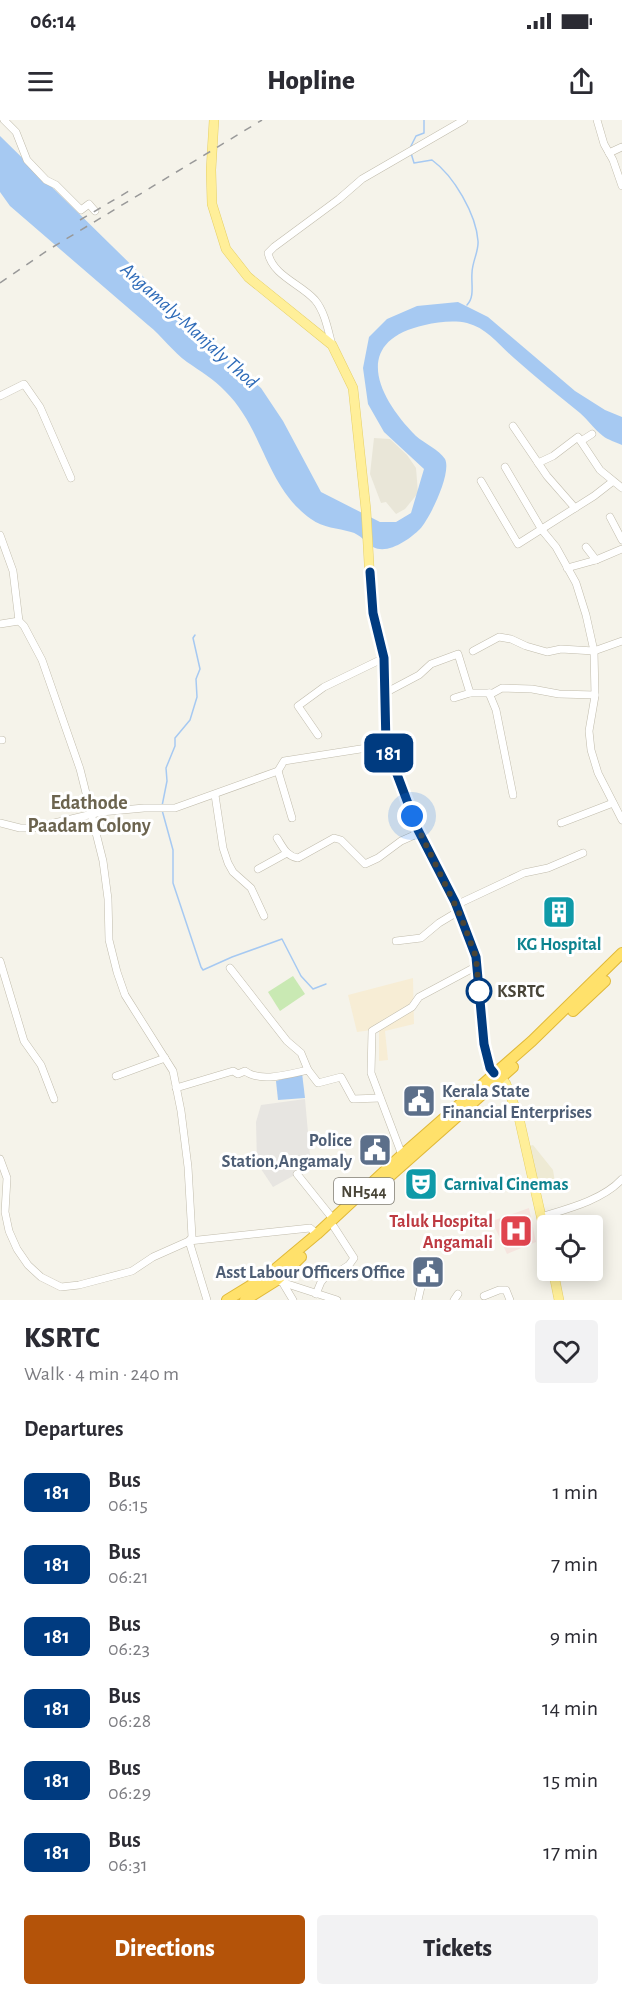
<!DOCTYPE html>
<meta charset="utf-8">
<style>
:root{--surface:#fff;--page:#f2f2f3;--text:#2b2b33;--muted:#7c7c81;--accent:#b45309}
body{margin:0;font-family:"Alegreya Sans",sans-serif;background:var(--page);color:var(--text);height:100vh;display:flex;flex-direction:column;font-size:22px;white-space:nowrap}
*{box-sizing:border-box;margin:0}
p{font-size:20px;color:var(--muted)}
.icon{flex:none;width:33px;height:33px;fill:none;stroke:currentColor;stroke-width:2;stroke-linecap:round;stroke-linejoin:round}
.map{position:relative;height:1180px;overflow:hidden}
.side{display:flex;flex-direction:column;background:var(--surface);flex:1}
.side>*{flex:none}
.badge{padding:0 12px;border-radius:9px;font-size:21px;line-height:39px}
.tools{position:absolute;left:537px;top:1095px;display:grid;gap:12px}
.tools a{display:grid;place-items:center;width:66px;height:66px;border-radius:6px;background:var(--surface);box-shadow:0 3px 15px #0003;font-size:30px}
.you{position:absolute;width:30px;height:30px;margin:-15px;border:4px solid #fff;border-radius:50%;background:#1a73e8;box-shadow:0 0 0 9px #1a73e833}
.map>.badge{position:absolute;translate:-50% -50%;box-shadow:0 0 0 3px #fff}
h2{padding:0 24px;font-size:22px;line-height:54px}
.round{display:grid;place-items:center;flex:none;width:63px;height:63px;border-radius:6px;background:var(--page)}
.overview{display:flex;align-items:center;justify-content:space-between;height:102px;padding:0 24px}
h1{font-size:28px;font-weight:800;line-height:45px}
.button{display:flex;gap:12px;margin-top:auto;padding:12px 24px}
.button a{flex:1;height:69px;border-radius:6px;background:var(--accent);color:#fff;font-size:24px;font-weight:800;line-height:69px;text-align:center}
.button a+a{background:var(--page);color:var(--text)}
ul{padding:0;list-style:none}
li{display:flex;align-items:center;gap:18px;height:72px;padding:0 24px}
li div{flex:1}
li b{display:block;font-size:22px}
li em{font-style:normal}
li .badge{min-width:66px;font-weight:700;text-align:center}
.status{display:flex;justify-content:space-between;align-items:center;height:42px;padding:0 30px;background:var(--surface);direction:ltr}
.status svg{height:16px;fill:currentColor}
header{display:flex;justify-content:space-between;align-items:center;height:78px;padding:0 24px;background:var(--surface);font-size:27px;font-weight:800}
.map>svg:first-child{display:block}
.residential{fill:#e9e6d8}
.commercial{fill:#f7edd5}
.education{fill:#eeead4}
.medical{fill:#f5e4de}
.green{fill:#c9e9b3}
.parking{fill:#e7e5e1}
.water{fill:#a6c9f2}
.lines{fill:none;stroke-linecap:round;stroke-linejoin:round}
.stream{stroke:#a6c9f2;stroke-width:1.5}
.minor-casing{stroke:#c1bcac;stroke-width:8}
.major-casing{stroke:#e6d067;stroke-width:10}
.highway-casing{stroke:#e0b939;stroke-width:12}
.minor{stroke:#fff;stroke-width:7}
.major{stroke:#ffef99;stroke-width:9}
.highway{stroke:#ffe16b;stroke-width:10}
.rail{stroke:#999;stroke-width:1.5;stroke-dasharray:8 8;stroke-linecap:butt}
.line-casing{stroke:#fff;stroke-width:14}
.line{stroke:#003b80;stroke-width:9}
.walk{stroke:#494538;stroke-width:6;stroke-dasharray:0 10.8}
.stop-dot{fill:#fff;stroke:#003b80;stroke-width:3}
.labels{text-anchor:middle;stroke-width:6;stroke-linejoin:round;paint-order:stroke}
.shield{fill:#fff;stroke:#807d74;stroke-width:1.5}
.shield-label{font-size:16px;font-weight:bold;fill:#494538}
.culture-label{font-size:18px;font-weight:bold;fill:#0d838f;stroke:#fff}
.stop-label{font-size:18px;font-weight:bold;fill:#494538;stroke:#fff;text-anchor:start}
.service-label{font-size:18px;font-weight:bold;fill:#4e5e75;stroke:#fff;text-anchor:end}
.health-label{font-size:18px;font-weight:bold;fill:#be3a42;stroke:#fff;text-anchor:end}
.water-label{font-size:20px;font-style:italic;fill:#2e6bb8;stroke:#fff}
.neighbourhood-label{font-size:20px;font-weight:bold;fill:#6c644f;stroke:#fff}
</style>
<div class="status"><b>06:14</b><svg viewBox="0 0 49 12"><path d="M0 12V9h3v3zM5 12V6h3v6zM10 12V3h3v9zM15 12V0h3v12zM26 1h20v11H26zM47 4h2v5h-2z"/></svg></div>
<header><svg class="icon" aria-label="menu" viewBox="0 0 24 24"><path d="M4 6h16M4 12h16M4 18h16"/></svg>Hopline<svg class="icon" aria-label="share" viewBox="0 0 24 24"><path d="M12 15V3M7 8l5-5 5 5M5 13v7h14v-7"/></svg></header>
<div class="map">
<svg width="622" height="1180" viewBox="0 0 622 1180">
<rect width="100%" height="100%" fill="#f5f3ea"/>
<polygon class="residential" points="374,318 390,319 407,335 416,348 418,373 405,389 396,394 386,382 381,383 370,354"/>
<polygon class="commercial" points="413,858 414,904 385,911 388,940 379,941 379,909 357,912 348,875"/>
<polygon class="education" points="533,1025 553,1050 555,1062 548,1063 548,1065 538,1068 529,1026"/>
<polygon class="medical" points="529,1088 536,1122 507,1134 492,1101"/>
<polygon class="green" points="293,856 305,874 280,891 268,872"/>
<polygon class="parking" points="305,979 311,1046 273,1067 257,1043 256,1002 261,985"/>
<g class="water">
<path d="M0 16 222 234 261 268 283 301 321 372 380 402H396L411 393 424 349 384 312 368 284 363 248 369 217 387 199 417 186 458 182 488 197 575 271 605 290 622 297V325C616 322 608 320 603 316 594 309 588 300 580 293 558 275 535 257 514 238 499 225 487 208 467 203 454 200 438 202 425 205 351 221 377 277 416 316 424 323 439 330 445 339 452 353 430 398 420 409 410 419 388 435 373 427 366 423 360 414 351 412 338 408 323 408 311 399 265 366 264 309 225 271 214 259 200 251 187 242 173 232 162 216 148 205 102 165 56 126 10 86L0 72Z"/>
<polygon points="302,953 305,978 278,980 276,961"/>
</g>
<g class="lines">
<g class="stream">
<polyline points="410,28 416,16 424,13 424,0"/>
<path d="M411 33 414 43 432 40C454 56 476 94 478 121 479 131 472 142 472 153 471 164 475 177 467 185"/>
<polyline points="162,686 167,661 166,648 175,626 175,618 190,600 197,577 196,559 200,549 193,518 195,515"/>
<polyline points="162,690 173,730 173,763 201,847 203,850 232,837 282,819 301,856 313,869 326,864"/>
</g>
<defs>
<g id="minor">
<polyline points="4,0 16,12 27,40 46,60 56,65 81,90 89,84 95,91"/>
<polyline points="597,0 604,24 613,40 622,66"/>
<polyline points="609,33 622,27"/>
<path d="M332 225C328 210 325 192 315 180 301 164 273 156 268 133L274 127 339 79 362 59 464 0"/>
<polyline points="0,276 24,264 40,287 71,358"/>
<polyline points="513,306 547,356 575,388"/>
<polyline points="581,321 592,314"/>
<polyline points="538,343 553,336 578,317 600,350 622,368"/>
<polyline points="505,347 542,410 556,427 576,463 586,495 594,531 595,576 589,611 591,630 598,653 622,700"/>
<polyline points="481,361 518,424 594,376 612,362"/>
<polyline points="610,397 622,420"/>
<polyline points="0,415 13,451 19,501 24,506 42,540 80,649 103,741 108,779 109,820 117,852 125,875 173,951 181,991 188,1047 192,1117 189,1121 207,1180"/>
<polyline points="586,427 596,440 622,429"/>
<polyline points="567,448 596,440"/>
<polyline points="0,504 19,501"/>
<polyline points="473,531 499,517 511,519 526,526 547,532 561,529 594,531 622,521"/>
<polyline points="385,573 419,555 431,544 458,534 470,573"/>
<polyline points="489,573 496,590 513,675"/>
<polyline points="454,578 470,573 493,573 502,568 532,569 559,574 595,575"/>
<polyline points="318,615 298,586 324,567 384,538"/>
<polyline points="0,620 2,620"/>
<polyline points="278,651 292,698"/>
<polyline points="215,675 223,728 228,743 233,752 251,768 264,796"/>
<polyline points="0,703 20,708 33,708 101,692 144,688 175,688 278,651 284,641 386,625"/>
<polyline points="561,703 613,683"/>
<path d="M277 718C283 727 286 736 298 738L334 718 341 720 365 744 378 738 401 721 419 713"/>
<polyline points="258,749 287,733"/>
<polyline points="456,785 524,753 548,748 583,733"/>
<polyline points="396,821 421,818 439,803 459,791"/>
<polyline points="0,841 24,921 41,945 54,979"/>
<polyline points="230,848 287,921 301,933 308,950"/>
<polyline points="116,956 165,938"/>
<path d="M176 968 233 951 238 954 245 951C260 963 289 954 308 950L318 963 341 957 353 979 380 978"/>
<polyline points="402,1035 371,953 372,911 412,887 419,877 477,846"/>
<polyline points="0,1039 7,1058 5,1092 9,1111 17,1129 28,1145 41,1157 61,1167 79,1165 132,1151 153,1137 189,1121 310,1108 317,1114"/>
<polyline points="297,1054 333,1099"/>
<path d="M541 1097C567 1089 603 1080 622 1059"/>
<polyline points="275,1160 337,1180"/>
<polyline points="284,1165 293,1180"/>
<polyline points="316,1174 321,1162 329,1152 335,1154 349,1145 354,1138 334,1107"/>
<polyline points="484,1176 499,1170 506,1170 510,1180"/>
<polyline points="418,1180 421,1167"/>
<polyline points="454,1180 458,1174"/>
</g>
<g id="major">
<polyline points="214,0 211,50 212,84 226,129 248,157 332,225 353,268 366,390 371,479 384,538 386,625 418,710 455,782 473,830 477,846 480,898 487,938 490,948 501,957 506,964 519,998 548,1127"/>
<polyline points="553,1150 559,1180"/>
</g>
<g id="highway">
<polyline points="573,891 605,861"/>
<polyline points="372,1072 513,947"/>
<polyline points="227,1180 268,1155 317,1114 402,1035 532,921 622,833"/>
<polyline points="245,1180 277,1160 301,1137"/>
</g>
</defs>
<use href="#minor" class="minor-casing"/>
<use href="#major" class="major-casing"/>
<use href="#highway" class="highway-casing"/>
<use href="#minor" class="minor"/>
<use href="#major" class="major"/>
<use href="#highway" class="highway"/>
<g class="rail">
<polyline points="80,100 134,68"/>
<polyline points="0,163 48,130 262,0"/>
</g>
</g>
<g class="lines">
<defs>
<polyline id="line" points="370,452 373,493 384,538 386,625 418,710 455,782 476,837 484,924 490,948 494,953"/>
</defs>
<use href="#line" class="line-casing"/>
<use href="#line" class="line"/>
<polyline class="walk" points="412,696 461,797 476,837 479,873 479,871"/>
</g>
<defs>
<symbol id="building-square" viewBox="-11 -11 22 22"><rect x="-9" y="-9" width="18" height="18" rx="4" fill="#0f9aa8" stroke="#fff"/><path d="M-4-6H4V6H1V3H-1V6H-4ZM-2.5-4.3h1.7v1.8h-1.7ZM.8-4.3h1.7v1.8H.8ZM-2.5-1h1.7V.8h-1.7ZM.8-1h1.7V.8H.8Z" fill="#fff"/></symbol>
<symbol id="civic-square" viewBox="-11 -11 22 22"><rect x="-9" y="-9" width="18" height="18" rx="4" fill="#5c6f8a" stroke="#fff"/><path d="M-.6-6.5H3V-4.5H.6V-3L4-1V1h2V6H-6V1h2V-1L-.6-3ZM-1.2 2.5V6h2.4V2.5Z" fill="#fff"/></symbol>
<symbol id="theatre-square" viewBox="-11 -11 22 22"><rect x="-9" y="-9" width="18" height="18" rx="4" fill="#0f9aa8" stroke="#fff"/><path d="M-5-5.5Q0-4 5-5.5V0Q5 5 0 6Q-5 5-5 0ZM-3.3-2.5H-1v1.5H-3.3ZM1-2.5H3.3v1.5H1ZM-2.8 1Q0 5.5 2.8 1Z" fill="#fff"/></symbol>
<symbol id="hospital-square" viewBox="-11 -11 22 22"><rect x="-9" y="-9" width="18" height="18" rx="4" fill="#e0444e" stroke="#fff"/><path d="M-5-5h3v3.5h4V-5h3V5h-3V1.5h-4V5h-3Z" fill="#fff"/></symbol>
</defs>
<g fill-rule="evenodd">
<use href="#building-square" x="540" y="773" width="38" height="38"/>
<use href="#civic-square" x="400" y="962" width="38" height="38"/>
<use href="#civic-square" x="356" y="1011" width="38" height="38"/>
<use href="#theatre-square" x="402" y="1045" width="38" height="38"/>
<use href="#hospital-square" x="497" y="1092" width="38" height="38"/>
<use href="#civic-square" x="409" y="1133" width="38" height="38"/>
</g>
<circle class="stop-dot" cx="479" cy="871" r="12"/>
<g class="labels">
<rect class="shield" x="334" y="1058" width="60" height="26" rx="4.5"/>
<g class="shield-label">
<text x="364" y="1077">NH544</text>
</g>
<g class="culture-label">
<text x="559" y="830">KG Hospital</text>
<text x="444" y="1070" text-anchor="start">Carnival Cinemas</text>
</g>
<g class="stop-label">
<text x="497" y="877">KSRTC</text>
</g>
<g class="service-label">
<text x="442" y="977" text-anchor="start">Kerala State<tspan x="442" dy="21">Financial Enterprises</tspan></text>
<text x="352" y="1026">Police<tspan x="352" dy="21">Station,Angamaly</tspan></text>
<text x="405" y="1158">Asst Labour Officers Office</text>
</g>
<g class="health-label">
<text x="493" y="1107">Taluk Hospital<tspan x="493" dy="21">Angamali</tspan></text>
</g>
<g class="water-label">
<text transform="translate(190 205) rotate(42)" y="7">Angamaly-Manjaly Thod</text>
</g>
<g class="neighbourhood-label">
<text x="89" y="689">Edathode<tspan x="89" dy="23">Paadam Colony</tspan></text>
</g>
</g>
</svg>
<div class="tools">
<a><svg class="icon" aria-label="locate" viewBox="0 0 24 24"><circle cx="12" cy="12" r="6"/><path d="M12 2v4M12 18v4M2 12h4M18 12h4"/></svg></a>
</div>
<div class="you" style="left:412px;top:696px"></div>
<b class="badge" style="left:389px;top:633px;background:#003b80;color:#fff">181</b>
</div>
<section class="side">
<div class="overview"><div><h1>KSRTC</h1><p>Walk · 4 min · 240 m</p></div><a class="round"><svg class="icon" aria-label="heart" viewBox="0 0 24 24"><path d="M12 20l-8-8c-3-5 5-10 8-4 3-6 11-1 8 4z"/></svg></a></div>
<h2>Departures</h2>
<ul>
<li><span class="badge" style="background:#003b80;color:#fff">181</span><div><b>Bus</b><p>06:15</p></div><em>1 min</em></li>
<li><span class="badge" style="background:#003b80;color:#fff">181</span><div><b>Bus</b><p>06:21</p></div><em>7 min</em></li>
<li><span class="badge" style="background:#003b80;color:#fff">181</span><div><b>Bus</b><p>06:23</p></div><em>9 min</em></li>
<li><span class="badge" style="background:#003b80;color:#fff">181</span><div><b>Bus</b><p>06:28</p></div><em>14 min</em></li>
<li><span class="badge" style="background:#003b80;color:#fff">181</span><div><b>Bus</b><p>06:29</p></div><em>15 min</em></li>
<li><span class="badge" style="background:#003b80;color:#fff">181</span><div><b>Bus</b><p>06:31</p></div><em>17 min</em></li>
</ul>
<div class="button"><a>Directions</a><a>Tickets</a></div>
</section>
